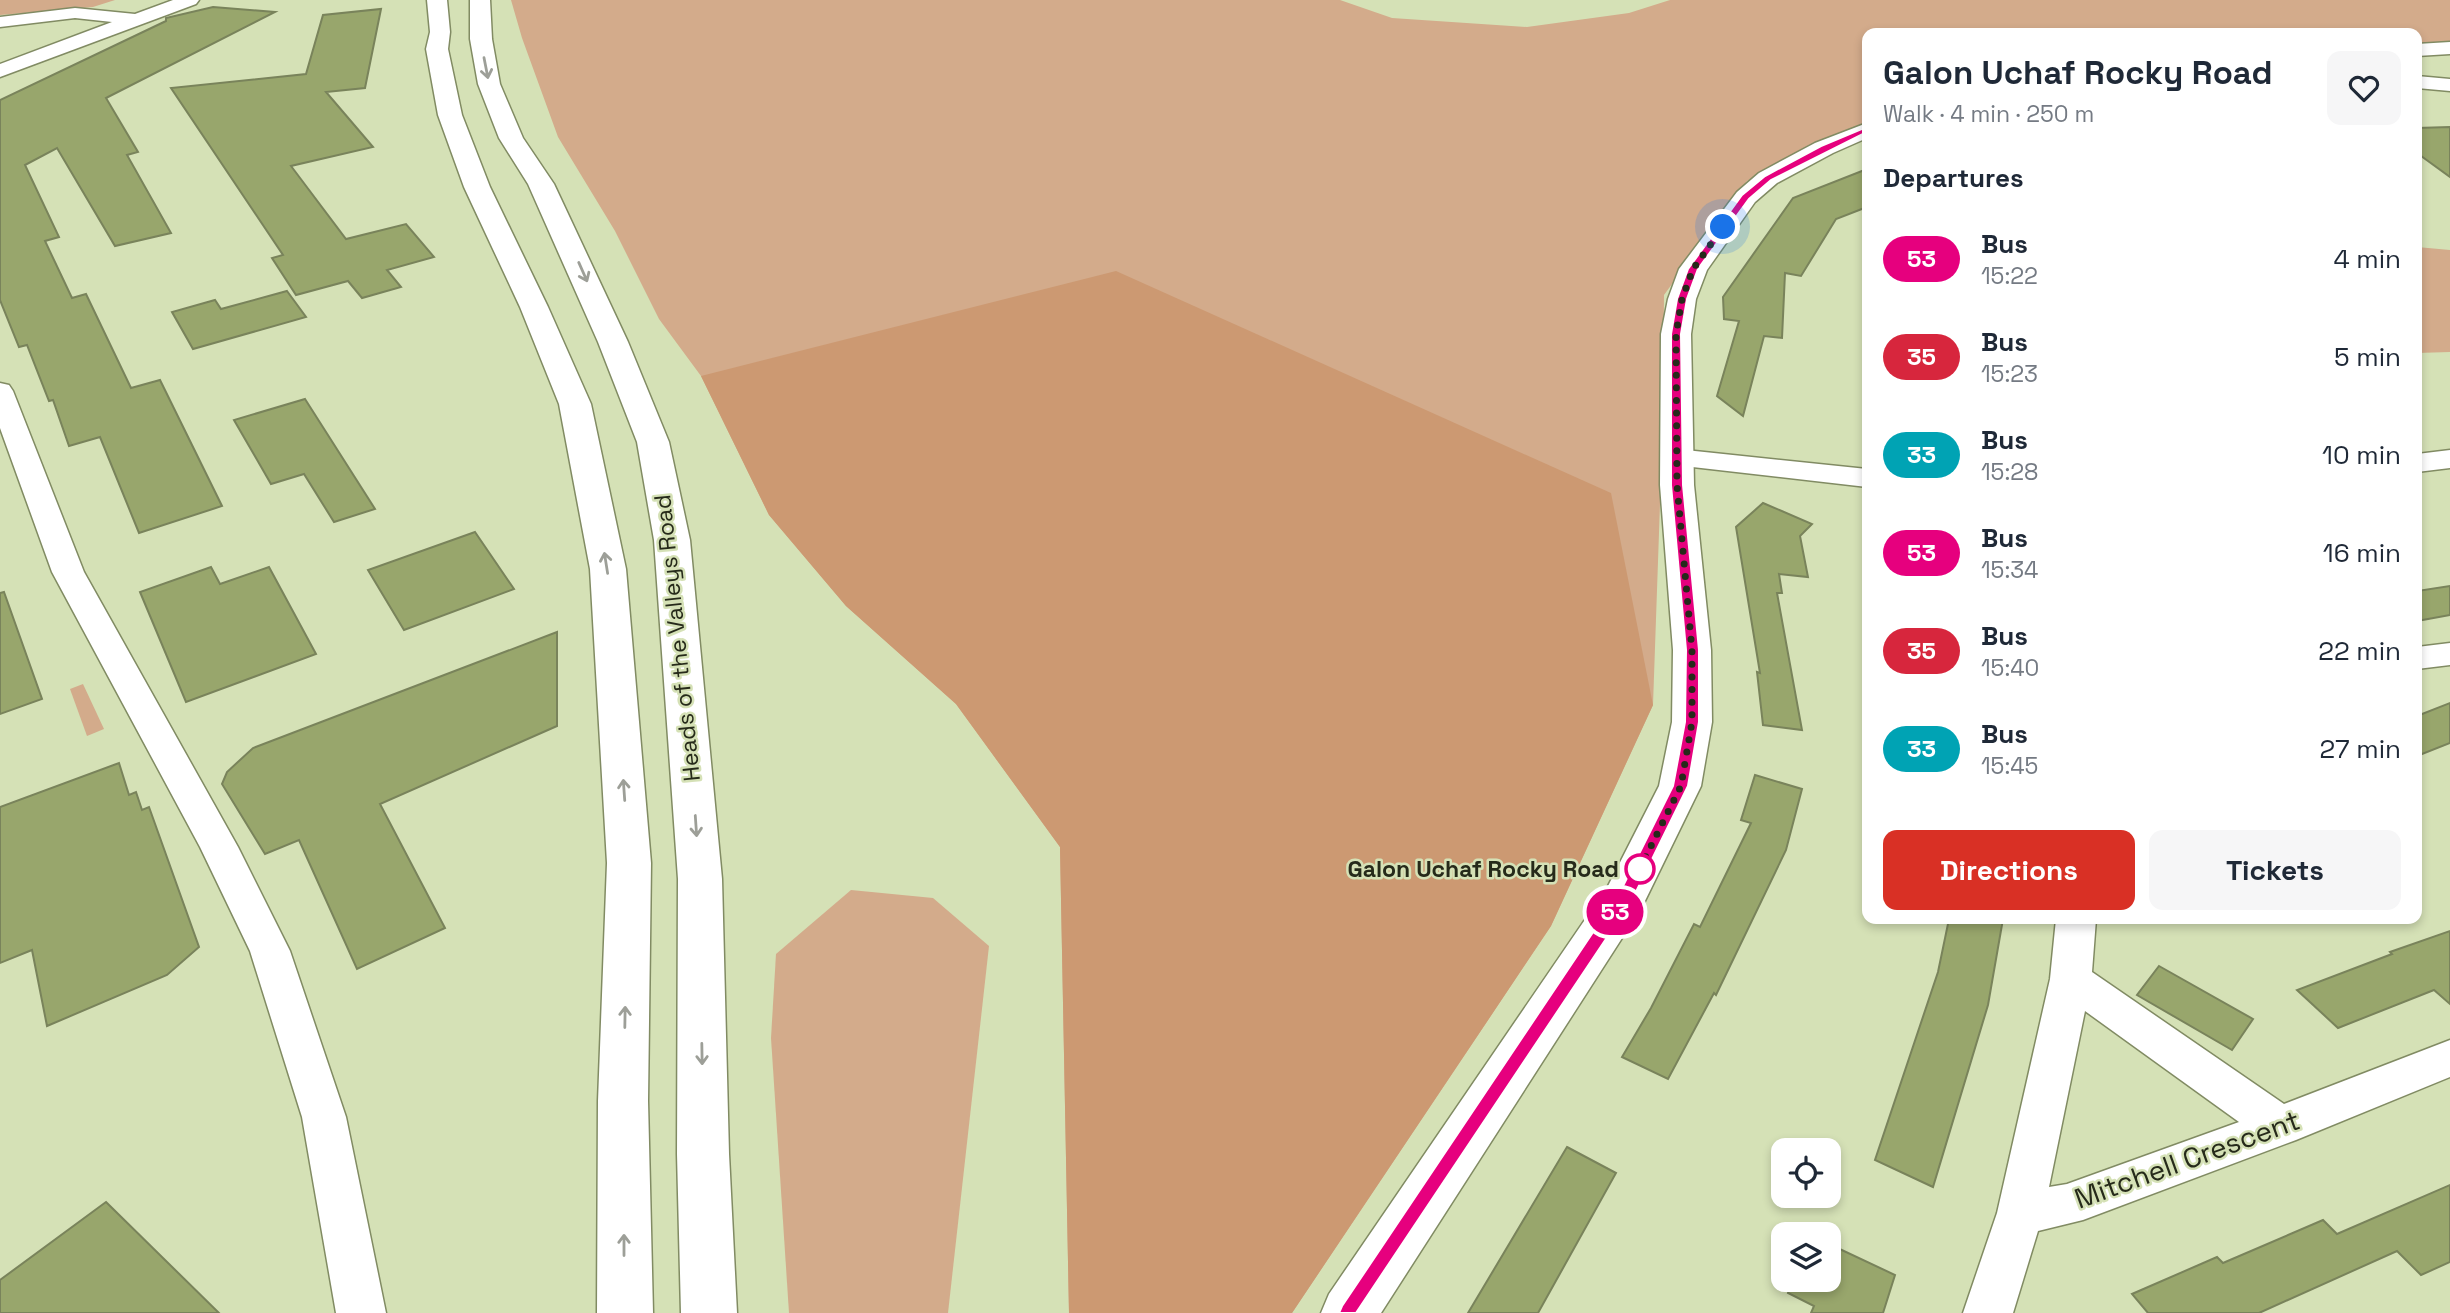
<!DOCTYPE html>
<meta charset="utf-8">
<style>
:root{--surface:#fff;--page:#f6f6f7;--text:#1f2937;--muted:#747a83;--accent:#d93025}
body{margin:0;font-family:"Space Grotesk",sans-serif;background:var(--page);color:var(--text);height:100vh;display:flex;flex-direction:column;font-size:26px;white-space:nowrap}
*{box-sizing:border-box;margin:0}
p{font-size:23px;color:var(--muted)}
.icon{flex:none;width:38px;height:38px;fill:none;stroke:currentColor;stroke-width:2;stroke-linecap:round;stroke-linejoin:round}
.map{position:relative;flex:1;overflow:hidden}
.side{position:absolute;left:1862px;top:28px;width:560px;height:896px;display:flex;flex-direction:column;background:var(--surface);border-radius:14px;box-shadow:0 4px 10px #0003}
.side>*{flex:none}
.badge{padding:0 14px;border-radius:23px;font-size:24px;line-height:46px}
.buttons{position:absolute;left:1771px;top:1138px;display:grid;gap:14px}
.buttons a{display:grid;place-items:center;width:70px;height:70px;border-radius:14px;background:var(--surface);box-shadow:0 4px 10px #0003;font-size:35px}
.you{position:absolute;width:35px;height:35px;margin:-18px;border:5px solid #fff;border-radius:50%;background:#1a73e8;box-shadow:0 0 0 10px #1a73e833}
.map>.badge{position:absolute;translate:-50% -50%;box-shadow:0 0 0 4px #fff}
h2{padding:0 21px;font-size:26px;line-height:63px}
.round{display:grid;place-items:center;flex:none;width:74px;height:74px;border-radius:14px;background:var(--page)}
.summary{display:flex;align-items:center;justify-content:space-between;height:119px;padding:0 21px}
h1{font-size:33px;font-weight:600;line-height:52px}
.button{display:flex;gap:14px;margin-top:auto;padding:14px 21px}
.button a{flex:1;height:80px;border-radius:14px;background:var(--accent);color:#fff;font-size:28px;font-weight:600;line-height:80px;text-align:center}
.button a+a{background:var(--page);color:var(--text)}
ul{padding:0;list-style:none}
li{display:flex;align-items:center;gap:21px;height:98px;padding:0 21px}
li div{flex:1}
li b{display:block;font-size:26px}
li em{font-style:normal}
li .badge{min-width:77px;font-weight:700;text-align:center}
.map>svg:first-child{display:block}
.green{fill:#d3ab8b}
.forest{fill:#cc9972}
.building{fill:#98a66c;stroke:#79835b;stroke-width:2}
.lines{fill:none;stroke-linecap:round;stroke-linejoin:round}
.street-casing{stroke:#818b63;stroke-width:3}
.secondary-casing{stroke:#818b63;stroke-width:3}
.highway-casing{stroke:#818b63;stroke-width:3}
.street{fill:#fff;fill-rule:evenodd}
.secondary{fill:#fff;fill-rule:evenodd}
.highway{fill:#fff;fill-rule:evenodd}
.oneway{stroke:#9d9f98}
.line{fill:#e6007e;stroke:#fff;stroke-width:2}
.walk{stroke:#262a1a;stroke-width:7;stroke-dasharray:0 12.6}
.stop-dot{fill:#fff;stroke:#e6007e;stroke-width:3.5}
.labels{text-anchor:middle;stroke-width:5;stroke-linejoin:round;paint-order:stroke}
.street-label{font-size:23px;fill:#262a1a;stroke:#d5e1b6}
.stop-label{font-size:23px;font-weight:bold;fill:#262a1a;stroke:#d5e1b6;text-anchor:end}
.near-street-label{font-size:28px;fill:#262a1a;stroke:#d5e1b6}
</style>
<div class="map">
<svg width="2450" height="1313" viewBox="0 0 2450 1313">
<rect width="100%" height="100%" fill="#d5e1b6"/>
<g class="green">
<polygon points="0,0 115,0 93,7 0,15"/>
<polygon points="511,0 1340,0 1392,18 1527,27 1629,13 1670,0 2450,0 2450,42 2417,45 2417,33 1867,33 1867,123 1818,142 1747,181 1664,295 1663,418 1653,705 1551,926 1292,1313 1069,1313 1060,847 956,704 846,606 769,515 701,376 659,319 615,231 558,137 522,38"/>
<polygon points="2417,247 2450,250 2450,352 2417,353"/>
<polygon points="83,684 104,729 87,736 70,689"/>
<polygon points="851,890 933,898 989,946 948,1313 789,1313 771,1038 776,954"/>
</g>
<polygon class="forest" points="1116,271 1611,493 1653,705 1551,926 1292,1313 1069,1313 1060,847 956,704 846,606 769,515 701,376"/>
<g class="building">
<polygon points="213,7 275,12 106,98 138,152 127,155 171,233 115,246 57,148 25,165 59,237 45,241 72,298 86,294 131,388 160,380 222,506 139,533 100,437 69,446 53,400 49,401 27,345 19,347 0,300 0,100 166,21 166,18"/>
<polygon points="381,9 365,88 326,92 373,147 291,166 346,239 406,224 434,257 387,270 401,287 362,298 348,281 296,295 272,258 283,255 171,88 306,74 323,15"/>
<polygon points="2450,127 2450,177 2417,153 2417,128"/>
<polygon points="1867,169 1867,207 1836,219 1801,276 1785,273 1782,338 1764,336 1743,416 1717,396 1739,321 1724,319 1723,297 1793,198"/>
<polygon points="287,291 306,317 193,349 172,312 215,300 221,309"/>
<polygon points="305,399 375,509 334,522 304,474 271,484 234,420"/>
<polygon points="1763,503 1812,524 1800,536 1808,577 1779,574 1782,593 1777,593 1802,730 1763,725 1757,672 1760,673 1736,527"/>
<polygon points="475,532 514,589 404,630 368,570"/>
<polygon points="211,567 220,584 269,567 316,654 186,702 140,592"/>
<polygon points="2450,586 2450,615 2417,621 2417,591"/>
<polygon points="4,592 42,699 0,714 0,593"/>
<polygon points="557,632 557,726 380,804 445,928 357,969 299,840 265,854 222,784 227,772 253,748"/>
<polygon points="2450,703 2450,743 2417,756 2417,716"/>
<polygon points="119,763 129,795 136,792 142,810 149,807 199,947 167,975 47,1026 32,950 0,963 0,807"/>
<polygon points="1755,775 1802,789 1786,850 1716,995 1714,993 1668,1079 1622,1057 1651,1008 1694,924 1700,927 1751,823 1741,820"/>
<polygon points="1949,919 2003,919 1988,1005 1933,1187 1875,1160 1938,972"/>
<polygon points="2450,931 2450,1004 2434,990 2338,1028 2297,990 2392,954 2390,952"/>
<polygon points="2159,966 2253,1019 2232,1050 2137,995"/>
<polygon points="1567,1147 1616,1173 1538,1313 1468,1313"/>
<polygon points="2450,1185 2450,1262 2421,1275 2397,1251 2259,1313 2148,1313 2132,1294 2217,1257 2223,1263 2323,1220 2337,1234"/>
<polygon points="106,1202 219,1313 0,1313 0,1280"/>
<polygon points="1829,1244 1895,1275 1883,1313 1811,1313 1814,1306 1788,1293 1793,1279 1829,1279"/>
</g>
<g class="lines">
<defs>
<g id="street">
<polygon points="173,0 199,0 196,4 0,77 0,64 112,22 75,18 0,27 0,17 75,8 135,14"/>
<polygon points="2417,76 2450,79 2450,91 2417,88"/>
<polygon points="0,383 9,385 13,391 84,572 238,847 290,951 346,1117 386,1313 336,1313 302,1117 250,951 200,847 52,572 0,428"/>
<polygon points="1676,449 1867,469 1867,487 1666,464 1662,458 1666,452"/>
<polygon points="2450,450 2450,468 2417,472 2417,454"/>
<polygon points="2450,643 2450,665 2417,669 2417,647"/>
<path d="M2056 919H2096L2092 972 2284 1104 2450 1040V1077L2296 1140 2083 1220 2038 1231 2013 1313H1963L1997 1213 2050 979ZM2085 1011 2239 1122 2067 1184 2049 1187Z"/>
</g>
<g id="secondary">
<polygon points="2450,42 2450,54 2417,56 2417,44"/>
<polygon points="1867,123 1867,138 1833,153 1777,183 1755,202 1707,270 1696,299 1691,334 1694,485 1711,650 1712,722 1701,786 1642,907 1381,1313 1321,1313 1329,1294 1608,886 1659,786 1672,722 1673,650 1660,485 1661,334 1668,299 1679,269 1737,192 1759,173 1815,143"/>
</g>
<g id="highway">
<polygon points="427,0 447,0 450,32 448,49 462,115 490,187 548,307 591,404 626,569 651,863 648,1101 653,1313 597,1313 598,1101 607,863 590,569 559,404 520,307 464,187 438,115 426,49 430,32"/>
<polygon points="470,0 490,0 492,39 500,84 523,138 554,184 628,342 669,442 690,540 722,879 729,1154 737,1313 681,1313 677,1154 678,879 654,540 637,442 598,342 528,184 499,138 478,84 470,39"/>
</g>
</defs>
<use href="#street" class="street-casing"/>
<use href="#secondary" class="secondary-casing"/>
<use href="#highway" class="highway-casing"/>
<use href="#street" class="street"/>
<use href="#secondary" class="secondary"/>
<use href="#highway" class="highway"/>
</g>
<defs><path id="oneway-shaft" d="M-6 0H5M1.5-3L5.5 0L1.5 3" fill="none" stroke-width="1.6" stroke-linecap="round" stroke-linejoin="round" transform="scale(1.75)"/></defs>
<g class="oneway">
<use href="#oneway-shaft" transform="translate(486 68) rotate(79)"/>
<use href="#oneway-shaft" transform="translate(583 272) rotate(66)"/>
<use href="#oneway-shaft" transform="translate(606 563) rotate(-99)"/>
<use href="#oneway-shaft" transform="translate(624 790) rotate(-94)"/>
<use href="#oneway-shaft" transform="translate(696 826) rotate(86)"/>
<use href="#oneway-shaft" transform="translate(625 1017) rotate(-89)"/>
<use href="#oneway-shaft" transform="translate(702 1054) rotate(89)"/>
<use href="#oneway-shaft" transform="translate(624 1245) rotate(-90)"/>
</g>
<polygon class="line" points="1864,128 1871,130 1771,180 1749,199 1698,269 1687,299 1681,334 1683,485 1699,650 1699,722 1688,786 1632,900 1356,1313 1339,1313 1342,1306 1620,892 1673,786 1685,722 1686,650 1671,485 1671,334 1677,299 1688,269 1742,195 1765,176 1821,146"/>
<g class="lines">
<polyline class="walk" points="1640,869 1637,874 1681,786 1692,722 1692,650 1677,485 1676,334 1682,299 1693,269 1723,227"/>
</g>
<circle class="stop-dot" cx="1640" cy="869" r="14"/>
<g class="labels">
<g class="street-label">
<text transform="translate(677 638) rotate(-96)" y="8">Heads of the Valleys Road</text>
</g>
<g class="stop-label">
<text x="1619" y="877">Galon Uchaf Rocky Road</text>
</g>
<g class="near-street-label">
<text transform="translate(2187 1159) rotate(-20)" y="10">Mitchell Crescent</text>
</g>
</g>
</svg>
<div class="buttons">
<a><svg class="icon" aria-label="locate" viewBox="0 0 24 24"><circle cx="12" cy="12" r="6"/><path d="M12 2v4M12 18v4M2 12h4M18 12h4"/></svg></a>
<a><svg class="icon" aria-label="layers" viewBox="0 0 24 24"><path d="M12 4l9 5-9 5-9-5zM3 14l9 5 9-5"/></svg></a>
</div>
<div class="you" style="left:1723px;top:227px"></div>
<b class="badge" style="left:1615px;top:912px;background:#e6007e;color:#fff">53</b>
<section class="side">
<div class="summary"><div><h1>Galon Uchaf Rocky Road</h1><p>Walk · 4 min · 250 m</p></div><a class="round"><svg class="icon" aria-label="heart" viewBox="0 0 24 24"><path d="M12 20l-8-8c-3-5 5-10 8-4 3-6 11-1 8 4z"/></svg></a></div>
<h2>Departures</h2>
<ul>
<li><span class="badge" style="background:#e6007e;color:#fff">53</span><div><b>Bus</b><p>15:22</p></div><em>4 min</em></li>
<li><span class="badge" style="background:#d7263d;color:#fff">35</span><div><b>Bus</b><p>15:23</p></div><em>5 min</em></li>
<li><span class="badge" style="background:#00a3b4;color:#fff">33</span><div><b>Bus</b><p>15:28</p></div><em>10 min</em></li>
<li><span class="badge" style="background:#e6007e;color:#fff">53</span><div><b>Bus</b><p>15:34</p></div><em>16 min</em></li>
<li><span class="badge" style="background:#d7263d;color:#fff">35</span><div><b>Bus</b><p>15:40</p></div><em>22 min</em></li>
<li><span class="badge" style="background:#00a3b4;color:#fff">33</span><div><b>Bus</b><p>15:45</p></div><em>27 min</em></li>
</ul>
<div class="button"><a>Directions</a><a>Tickets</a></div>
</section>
</div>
